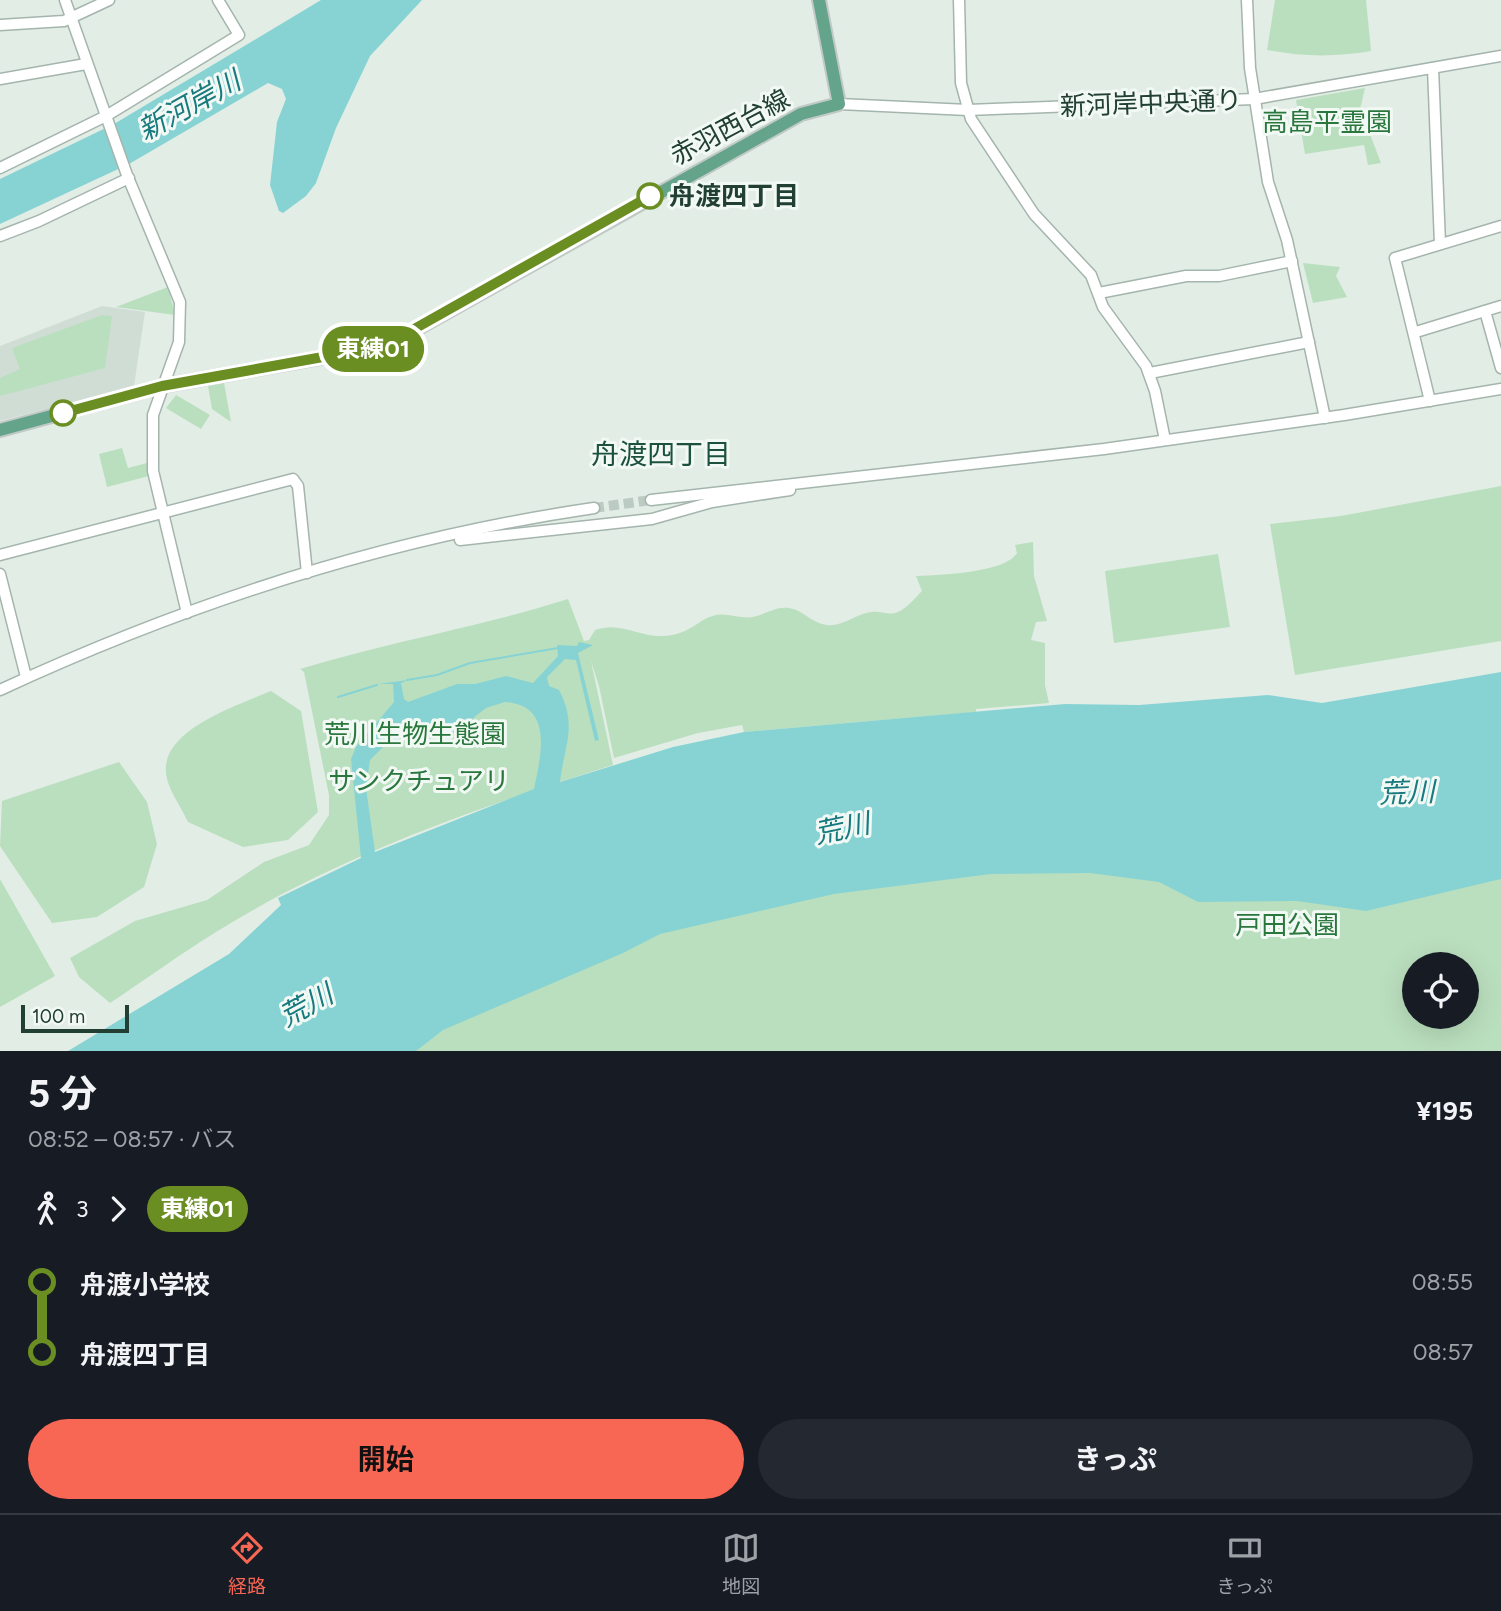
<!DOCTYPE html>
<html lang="ja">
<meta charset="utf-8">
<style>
:root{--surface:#171b24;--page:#242831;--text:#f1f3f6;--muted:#9ea1a6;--line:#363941;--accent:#f86654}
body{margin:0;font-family:Figtree,"Noto Sans JP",sans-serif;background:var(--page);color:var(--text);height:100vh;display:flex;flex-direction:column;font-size:26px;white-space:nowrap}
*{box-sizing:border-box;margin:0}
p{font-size:23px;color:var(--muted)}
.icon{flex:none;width:38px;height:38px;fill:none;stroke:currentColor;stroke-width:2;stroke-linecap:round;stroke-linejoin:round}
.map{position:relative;height:1051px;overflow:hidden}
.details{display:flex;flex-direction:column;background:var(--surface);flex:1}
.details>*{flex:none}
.badge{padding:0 14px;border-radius:23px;font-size:24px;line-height:46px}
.tools{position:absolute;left:1402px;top:952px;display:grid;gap:14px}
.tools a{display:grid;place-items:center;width:77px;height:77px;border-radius:50%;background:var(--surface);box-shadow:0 7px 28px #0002;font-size:35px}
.scale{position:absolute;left:21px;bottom:18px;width:108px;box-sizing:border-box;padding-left:7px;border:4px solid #213f33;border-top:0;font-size:19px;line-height:24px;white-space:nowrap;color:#213f33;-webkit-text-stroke:5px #f2f9f5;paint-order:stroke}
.map>.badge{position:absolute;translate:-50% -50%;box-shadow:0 0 0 4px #fff}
.legs{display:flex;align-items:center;gap:10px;height:77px;padding:0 28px;font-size:23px}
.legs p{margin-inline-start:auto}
.summary{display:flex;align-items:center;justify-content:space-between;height:119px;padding:0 28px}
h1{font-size:38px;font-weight:700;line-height:52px}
.action{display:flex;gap:14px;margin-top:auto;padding:14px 28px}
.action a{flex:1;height:80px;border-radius:42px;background:var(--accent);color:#111;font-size:28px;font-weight:700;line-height:80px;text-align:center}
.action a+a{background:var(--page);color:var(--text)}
ul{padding:0 28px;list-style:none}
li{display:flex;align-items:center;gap:24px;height:70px;font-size:26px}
li i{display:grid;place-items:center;width:10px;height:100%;margin:0 9px;background:currentColor}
li i::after{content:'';width:18px;height:18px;margin:-9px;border:5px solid;border-radius:50%;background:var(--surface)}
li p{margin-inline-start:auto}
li:first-child i{background:linear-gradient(#0000 50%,currentColor 0)}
li:last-child i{background:linear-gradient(currentColor 50%,#0000 0)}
.dock{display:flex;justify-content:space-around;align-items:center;height:98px;border-top:2px solid var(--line);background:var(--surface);font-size:19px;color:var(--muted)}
.dock a{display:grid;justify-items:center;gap:4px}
.dock .active{color:var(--accent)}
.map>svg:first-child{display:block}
.built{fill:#d0ddd5}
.green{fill:#badfbe;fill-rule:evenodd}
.water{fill:#87d3d4;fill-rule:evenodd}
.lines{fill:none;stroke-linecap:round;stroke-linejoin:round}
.stream{stroke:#87d3d4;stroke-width:2}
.minor-tunnel{stroke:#bbcac2;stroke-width:10;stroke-dasharray:10 5;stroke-linecap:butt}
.minor-casing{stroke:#a4b5ad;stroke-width:13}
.major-casing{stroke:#c1c9c6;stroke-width:16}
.minor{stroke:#fff;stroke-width:10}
.major{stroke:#64a48b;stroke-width:12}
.line-1-casing{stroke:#fff;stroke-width:16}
.line-1{stroke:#6b8e23;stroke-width:10}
.stop-1-dot{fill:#fff;stroke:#6b8e23;stroke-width:3.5}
.labels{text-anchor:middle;stroke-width:6;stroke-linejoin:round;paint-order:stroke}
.street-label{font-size:26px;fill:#213f33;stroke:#f2f9f5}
.park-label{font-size:26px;fill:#29773d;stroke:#f2f9f5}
.stop-label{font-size:26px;font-weight:bold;fill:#213f33;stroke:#f2f9f5;text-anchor:start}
.water-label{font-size:28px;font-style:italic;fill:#187a7e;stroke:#f2f9f5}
.neighbourhood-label{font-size:28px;fill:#1c523d;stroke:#f2f9f5}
</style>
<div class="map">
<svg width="1501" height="1051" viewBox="0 0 1501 1051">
<rect width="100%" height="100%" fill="#e2ede6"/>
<polygon class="built" points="102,306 145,312 134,386 0,421 0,346"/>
<g class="green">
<path d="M1275 0H1366L1371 51C1336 57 1303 57 1267 50Z"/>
<polygon points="1365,88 1358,118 1353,120 1355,128 1368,129 1381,163 1368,165 1364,145 1305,154 1296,100"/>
<polygon points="1303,263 1340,267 1336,276 1347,297 1313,303"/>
<polygon points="168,287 175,315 116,307"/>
<polygon points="102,315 112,316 105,368 0,396 0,378 20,369 12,348"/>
<polygon points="224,383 231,422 212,409 208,386"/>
<polygon points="176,395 210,415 201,429 166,408"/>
<polygon points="122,448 128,468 147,463 149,476 107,487 99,454"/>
<polygon points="1501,486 1501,641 1295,675 1270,524 1341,516"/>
<path d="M1033 542 1034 576 1047 621 1036 622 1031 640 1045 643V685L1049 703 976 709V712L744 732 742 725 698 733 614 758 599 686 591 661 613 765C477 808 338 856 216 932 180 954 145 980 110 1003L79 977 70 958 135 921 207 900 264 862 309 845 329 815V795L304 672 300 669C388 642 480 627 568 599L584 641 589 640 595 630C621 621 638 637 663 636 691 635 697 619 716 615 728 613 741 619 753 617 766 614 776 606 789 608 803 610 813 624 827 625 843 627 857 613 872 612 881 611 889 616 898 612 907 608 915 598 922 591L916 576C939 575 1005 573 1017 553L1015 545Z"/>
<polygon points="1218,554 1230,627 1114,643 1105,571"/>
<path d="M271 691 301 711 318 812 288 840 243 847 188 822C182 808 167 788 166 773 161 729 239 705 271 691Z"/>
<polygon points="119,762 147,802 157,844 144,887 97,917 52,923 0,846 2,801"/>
<path d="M1501 789V1051H226L390 958ZM1414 964H1466V1017H1414Z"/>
<polygon points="0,879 55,976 0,1007"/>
</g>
<g class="water">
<polygon points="321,0 422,0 370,56 336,128 316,183 306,196 283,213 279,211 270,185 277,122 286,99 282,89 268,83 129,164 0,224 0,179 114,124"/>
<path d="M579 642 593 645 578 653 599 740 595 741 576 660 565 659 547 677 549 686 559 690C578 726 564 746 560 782L673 747 744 732 1065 704 1139 705 1268 695 1322 703 1501 672V879L1366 911 1297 901 1198 902 1159 882 1090 873 991 874 834 894 660 934 623 953 443 1030 416 1051H68L229 954 281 905 278 898 361 858 351 759 356 747 394 702 393 684H378L408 680 401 683 404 699 408 702 457 684H475L506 676 533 683 558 656 557 645 577 646ZM505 702C554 705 541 755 534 789L375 852 366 788 370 760 384 746 416 731H431L488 743 487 737 472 724 473 718 486 708Z"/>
</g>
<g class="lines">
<g class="stream">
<polyline points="407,680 437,675 470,663 558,648"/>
<polyline points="338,697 377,685"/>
</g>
<polyline class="minor-tunnel" points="594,508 651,500"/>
<defs>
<g id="minor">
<polyline points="65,0 127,175 180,302 179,342 153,415 153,471 187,613"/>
<polyline points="959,0 961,83 971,119 1034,214 1091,275 1103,307 1146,366 1155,391 1165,440"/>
<polyline points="1247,0 1250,68 1268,182 1287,240 1325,418"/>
<polyline points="0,25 64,21 109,0"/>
<polyline points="1433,68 1440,244"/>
<polyline points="0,79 86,64"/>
<polyline points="839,104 968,110 1254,99 1501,56"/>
<polyline points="0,168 106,116 239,35 218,0"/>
<polyline points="0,236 39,221 129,178"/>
<polyline points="1099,293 1186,276 1219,276 1292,261"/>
<polyline points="1485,311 1501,368"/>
<polyline points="1416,332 1501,306"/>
<polyline points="1150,373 1309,342"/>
<polyline points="1430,401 1395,258 1501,226"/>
<polyline points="651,500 1104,449 1344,415 1501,389"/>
<polyline points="460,540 652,519 712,502 790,490"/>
<polyline points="0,555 293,479 298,486 307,573"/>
<polyline points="0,574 26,677"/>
<path d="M0 690C188 603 388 538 594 508"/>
</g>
<polyline id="major" points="0,430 162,386 370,349 397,340 801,114 839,104 819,0"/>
</defs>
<use href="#minor" class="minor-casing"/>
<use href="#major" class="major-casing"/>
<use href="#minor" class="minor"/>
<use href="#major" class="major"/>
</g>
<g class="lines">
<defs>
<polyline id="line-1" points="63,413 162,386 384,346 650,196"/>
</defs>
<use href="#line-1" class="line-1-casing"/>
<use href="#line-1" class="line-1"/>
</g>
<g class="stop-1-dot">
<circle cx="650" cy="196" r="12"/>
<circle cx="63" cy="413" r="12"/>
</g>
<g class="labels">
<g class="street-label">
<text transform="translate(1151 103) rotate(-2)" y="9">新河岸中央通り</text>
<text transform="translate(730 127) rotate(-28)" y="9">赤羽西台線</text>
</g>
<g class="park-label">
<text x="1327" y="131">高島平霊園</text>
<text x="415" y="743">荒川生物生態園</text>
<text x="419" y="790">サンクチュアリ</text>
<text x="1287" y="934">戸田公園</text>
</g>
<g class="stop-label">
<text x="669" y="205">舟渡四丁目</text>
</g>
<g class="water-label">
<text transform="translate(189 105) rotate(-29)" y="10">新河岸川</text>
<text transform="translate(1407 792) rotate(-2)" y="10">荒川</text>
<text transform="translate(842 828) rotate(-12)" y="10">荒川</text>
<text transform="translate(306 1005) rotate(-29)" y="10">荒川</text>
</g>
<g class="neighbourhood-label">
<text x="661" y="464">舟渡四丁目</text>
</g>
</g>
</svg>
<div class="tools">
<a><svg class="icon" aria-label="locate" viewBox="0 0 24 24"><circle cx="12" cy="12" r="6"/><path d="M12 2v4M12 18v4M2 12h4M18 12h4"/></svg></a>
</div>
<div class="scale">100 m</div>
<b class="badge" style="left:373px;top:349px;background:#6b8e23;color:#fff">東練01</b>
</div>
<section class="details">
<div class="summary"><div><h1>5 分</h1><p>08:52 – 08:57 · バス</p></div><b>¥195</b></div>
<div class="legs"><svg class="icon" aria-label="walk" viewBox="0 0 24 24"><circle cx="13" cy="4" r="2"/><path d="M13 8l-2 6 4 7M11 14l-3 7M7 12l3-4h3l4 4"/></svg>3<svg class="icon" aria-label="forward" viewBox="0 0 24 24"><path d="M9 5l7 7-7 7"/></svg><b class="badge" style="background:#6b8e23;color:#fff">東練01</b></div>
<ul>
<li><i style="color:#6b8e23"></i><b>舟渡小学校</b><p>08:55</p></li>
<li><i style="color:#6b8e23"></i><b>舟渡四丁目</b><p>08:57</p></li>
</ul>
<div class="action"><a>開始</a><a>きっぷ</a></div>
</section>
<nav class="dock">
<a class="active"><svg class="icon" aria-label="directions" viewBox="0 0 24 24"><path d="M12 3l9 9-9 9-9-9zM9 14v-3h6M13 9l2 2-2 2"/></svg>経路</a>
<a><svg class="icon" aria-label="map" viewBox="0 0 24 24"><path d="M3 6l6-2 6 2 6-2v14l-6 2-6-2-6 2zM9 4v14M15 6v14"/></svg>地図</a>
<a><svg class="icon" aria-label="tickets" viewBox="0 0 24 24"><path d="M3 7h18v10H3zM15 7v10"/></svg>きっぷ</a>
</nav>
